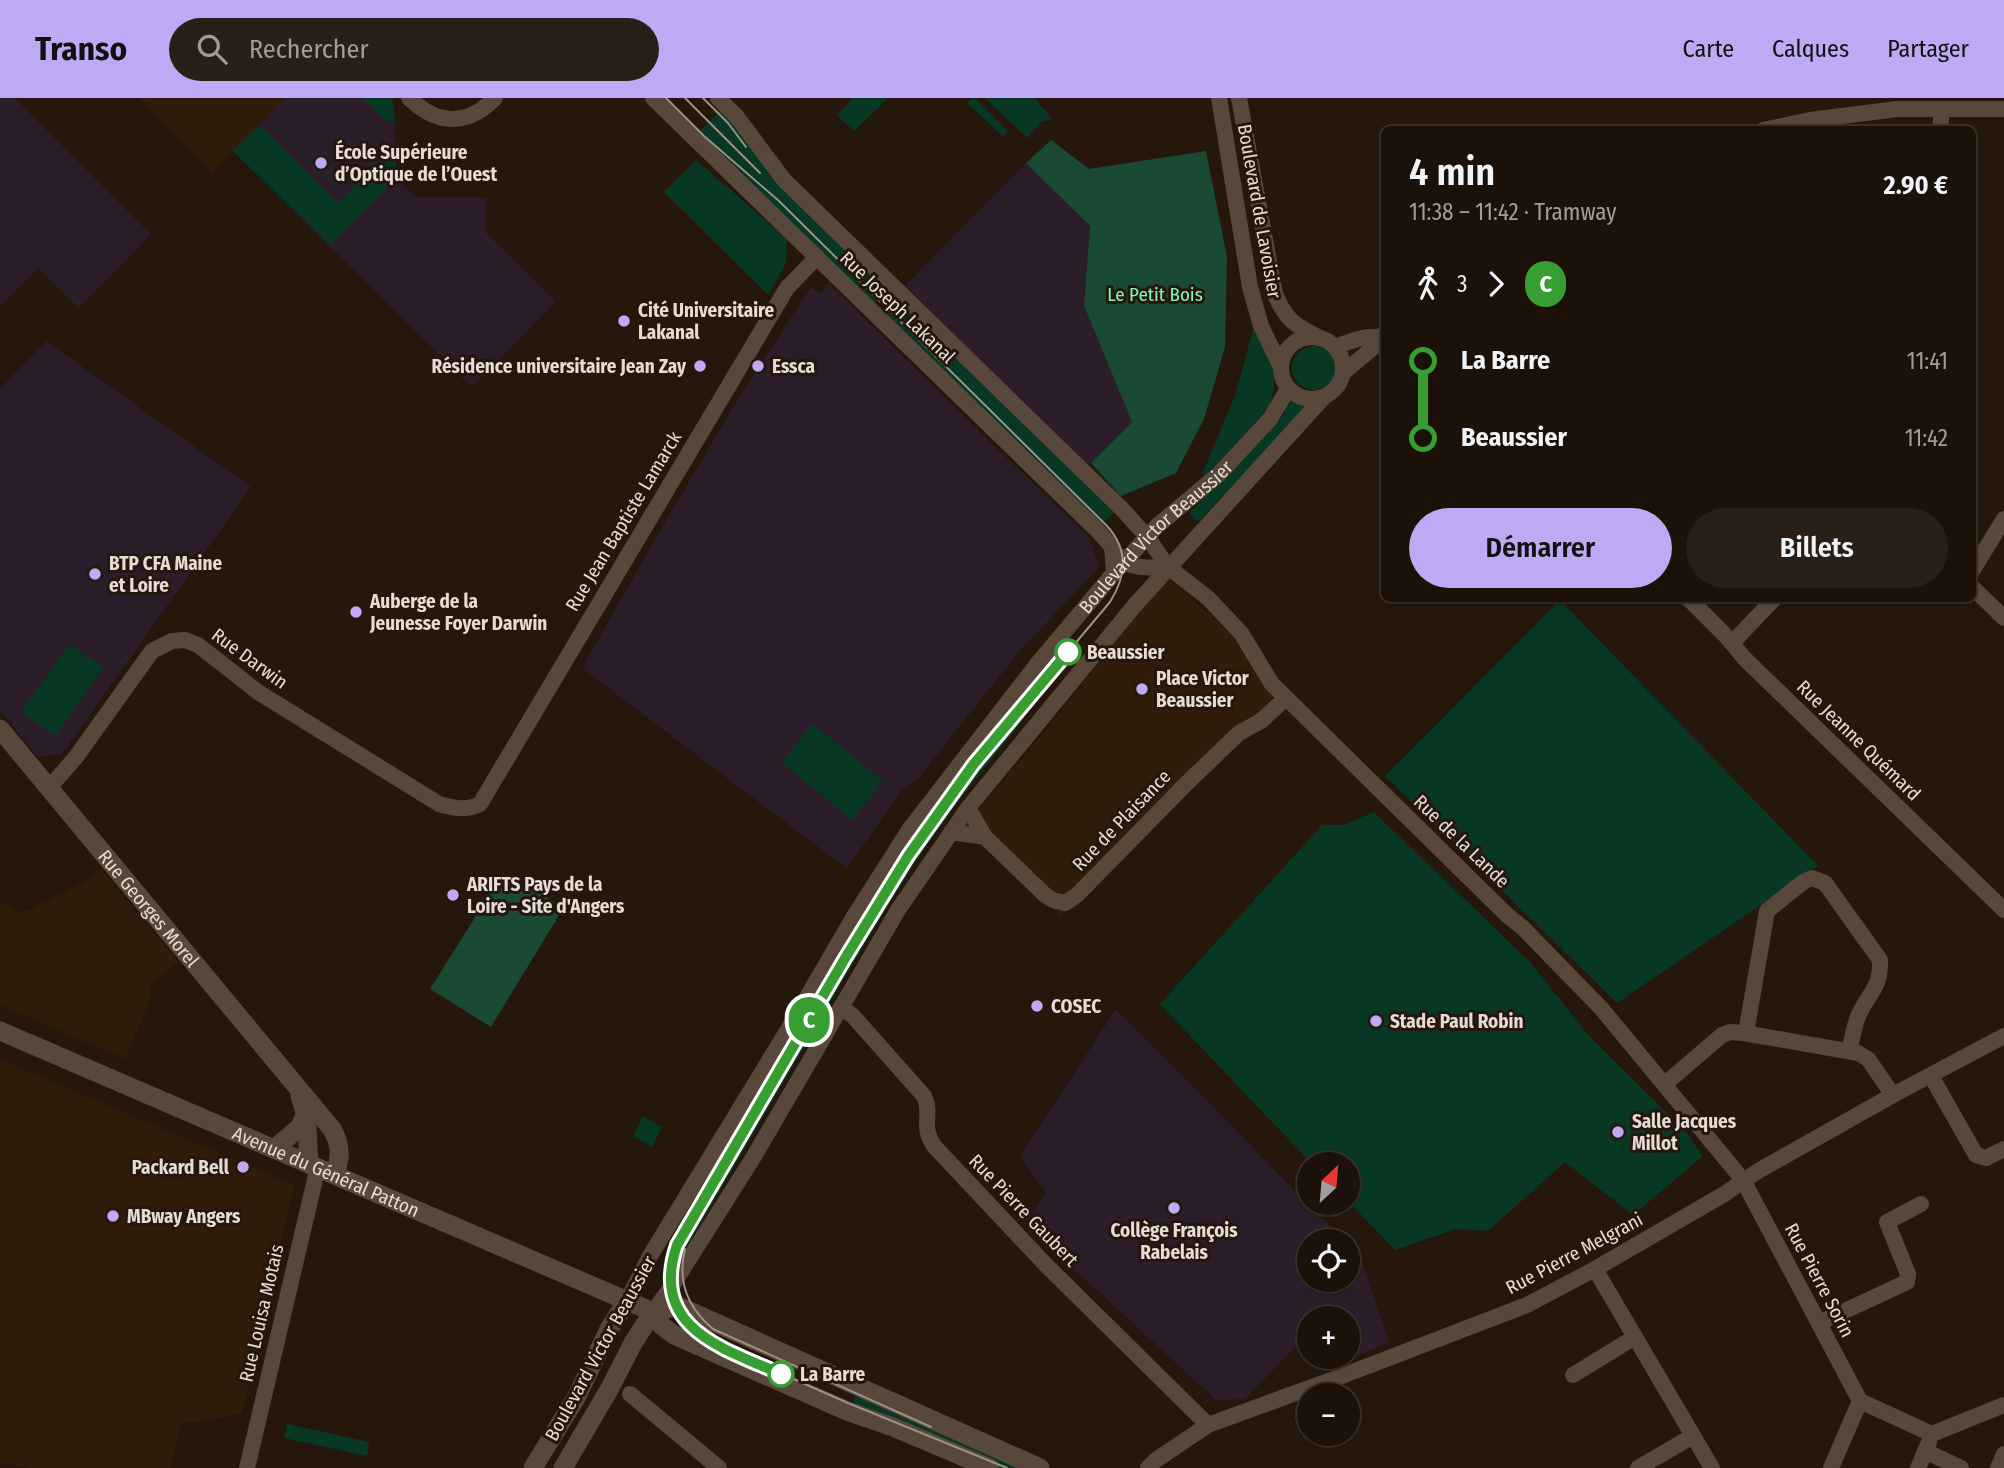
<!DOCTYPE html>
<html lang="fr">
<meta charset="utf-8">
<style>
:root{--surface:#1c1109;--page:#291f17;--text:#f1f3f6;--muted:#a09d9c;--line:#3a312a;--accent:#bfa8f4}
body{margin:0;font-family:"Fira Sans Condensed",sans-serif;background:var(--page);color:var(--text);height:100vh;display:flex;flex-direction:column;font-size:26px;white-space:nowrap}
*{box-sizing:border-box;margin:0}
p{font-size:23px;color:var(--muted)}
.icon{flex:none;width:38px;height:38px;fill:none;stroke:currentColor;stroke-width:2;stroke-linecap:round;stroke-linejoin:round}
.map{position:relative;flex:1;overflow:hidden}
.drawer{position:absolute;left:1381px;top:28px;width:595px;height:476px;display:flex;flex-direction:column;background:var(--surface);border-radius:10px;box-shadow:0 2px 5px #0004,0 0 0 2px var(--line)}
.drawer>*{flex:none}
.badge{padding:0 14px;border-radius:23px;font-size:24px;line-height:46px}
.needle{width:46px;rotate:26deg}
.fabs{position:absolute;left:1297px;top:1054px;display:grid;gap:14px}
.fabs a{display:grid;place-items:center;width:63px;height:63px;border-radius:50%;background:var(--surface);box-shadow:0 2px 5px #0004,0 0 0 2px var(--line);font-size:35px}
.map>.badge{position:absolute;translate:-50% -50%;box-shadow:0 0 0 4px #fff}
.legs{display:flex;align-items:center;gap:10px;height:77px;padding:0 28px;font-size:23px}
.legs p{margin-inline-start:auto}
.headline{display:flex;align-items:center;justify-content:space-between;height:119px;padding:0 28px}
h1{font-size:38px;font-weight:600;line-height:52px}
.cta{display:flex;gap:14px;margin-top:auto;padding:14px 28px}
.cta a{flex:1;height:80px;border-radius:42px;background:var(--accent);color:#111;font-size:28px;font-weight:600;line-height:80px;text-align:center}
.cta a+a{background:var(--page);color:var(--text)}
ul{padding:0 28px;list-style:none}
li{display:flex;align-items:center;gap:24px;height:77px;font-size:26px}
li i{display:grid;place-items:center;width:10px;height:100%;margin:0 9px;background:currentColor}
li i::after{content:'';width:18px;height:18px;margin:-9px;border:5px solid;border-radius:50%;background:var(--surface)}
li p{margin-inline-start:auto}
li:first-child i{background:linear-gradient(#0000 50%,currentColor 0)}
li:last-child i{background:linear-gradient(currentColor 50%,#0000 0)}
header{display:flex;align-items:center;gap:42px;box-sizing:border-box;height:98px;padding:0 35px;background:var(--accent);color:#111}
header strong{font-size:33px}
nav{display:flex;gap:38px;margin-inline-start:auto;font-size:24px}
.search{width:490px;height:63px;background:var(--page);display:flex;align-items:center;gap:18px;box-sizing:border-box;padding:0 24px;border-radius:38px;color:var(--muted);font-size:26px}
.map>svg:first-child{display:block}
.built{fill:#2f1c0b}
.education{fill:#2b1d29}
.green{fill:#083824}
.forest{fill:#1a4934}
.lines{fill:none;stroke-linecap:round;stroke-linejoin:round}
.minor{stroke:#58483b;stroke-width:16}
.tertiary{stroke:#58483b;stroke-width:19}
.tram{stroke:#9c9087;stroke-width:2}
.line-1-casing{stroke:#fff;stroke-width:16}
.line-1{stroke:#379e32;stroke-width:10}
.poi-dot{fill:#bfa8f4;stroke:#25170c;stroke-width:2.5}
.stop-1-dot{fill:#fff;stroke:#379e32;stroke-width:3.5}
.labels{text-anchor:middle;stroke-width:6;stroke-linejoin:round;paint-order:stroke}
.poi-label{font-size:19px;font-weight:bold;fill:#e6dcd5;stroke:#25170c;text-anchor:start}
.street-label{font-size:19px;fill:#e6dcd5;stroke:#25170c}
.park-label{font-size:19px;fill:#81f7bf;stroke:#25170c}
.stop-label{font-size:19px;font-weight:bold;fill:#e6dcd5;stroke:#25170c;text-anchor:start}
</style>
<header>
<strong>Transo</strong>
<div class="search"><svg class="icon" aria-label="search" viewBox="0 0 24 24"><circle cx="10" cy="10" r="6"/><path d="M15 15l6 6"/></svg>Rechercher</div>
<nav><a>Carte</a><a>Calques</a><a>Partager</a></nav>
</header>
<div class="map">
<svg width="2004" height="1370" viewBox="0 0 2004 1370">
<rect width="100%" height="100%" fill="#25170c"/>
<g class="built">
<polygon points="139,0 286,0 212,74"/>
<polygon points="1166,479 1228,532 1276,597 1060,818 963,731 1049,628"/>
<polygon points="100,770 178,864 149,888 150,902 125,961 0,907 0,803 19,814 30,812 90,781"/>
<polygon points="0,961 294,1087 242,1315 204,1323 182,1324 171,1370 28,1370 0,1365"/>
</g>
<g class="education">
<polygon points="0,0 15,0 151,136 79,210 38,170 0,208"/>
<polygon points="286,0 392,0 395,12 396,81 416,100 486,100 486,135 556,203 472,289 233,53"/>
<polygon points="1026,65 1090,128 1084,209 1132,324 1088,368 905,188"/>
<polygon points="829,186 1090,441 1099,469 1018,555 917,682 902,691 847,771 582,570 668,419 744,291 811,189 821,195"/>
<polygon points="46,243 251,389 62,656 38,659 0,612 0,291"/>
<polygon points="1116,911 1345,1143 1309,1143 1309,1181 1348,1181 1348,1145 1360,1157 1389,1244 1351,1261 1348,1257 1348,1220 1309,1220 1309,1240 1303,1241 1245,1301 1216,1302 1025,1126 1046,1095 1020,1058"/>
</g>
<g class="green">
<polygon points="362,0 392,0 395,23 386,23"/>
<polygon points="853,0 888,0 854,33 837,17"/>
<polygon points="985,0 1035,0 1052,21 1041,24 1027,40"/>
<polygon points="971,1 976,1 1008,33 1003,38 967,5"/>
<polygon points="721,12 888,192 874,206 697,36"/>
<polygon points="260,27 338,105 391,52 396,52 396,81 330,147 233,53"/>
<polygon points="696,62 787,141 786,165 768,197 664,94"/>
<polygon points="894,198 1114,414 1099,429 881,212"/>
<polygon points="1253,231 1274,272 1274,290 1270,308 1205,379 1203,374 1235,298"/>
<circle cx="1314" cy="270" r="22"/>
<polygon points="1289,301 1308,308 1198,424 1189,415 1284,316"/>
<polygon points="1560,502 1818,768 1617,905 1385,678"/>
<polygon points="70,546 103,570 55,638 21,614"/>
<path d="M1013 615 1023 622C989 664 955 706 925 750 885 809 850 871 814 933L802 926C868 815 929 714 1013 615Z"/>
<polygon points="813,626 883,683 852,722 781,664"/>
<polygon points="1374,714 1530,864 1590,939 1685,1033 1703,1058 1633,1117 1565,1064 1488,1133 1456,1131 1395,1152 1348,1103 1348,1066 1312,1066 1160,906 1322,727 1343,727"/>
<polygon points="798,933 809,940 675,1170 672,1172 668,1170 674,1145"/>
<polygon points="643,1018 662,1029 652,1049 633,1038"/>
<polygon points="858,1291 1031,1370 999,1370 851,1310"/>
<polygon points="287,1326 369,1344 367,1358 284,1340"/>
</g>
<g class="forest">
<polygon points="1051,42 1089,71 1206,53 1227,159 1225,249 1204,321 1176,375 1121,398 1091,365 1132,324 1084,208 1090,128 1026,65"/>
<polygon points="503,775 564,809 491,929 430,891"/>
</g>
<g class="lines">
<g class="minor">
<path d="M409 0C437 27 467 29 495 0"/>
<polyline points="653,0 1099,434 1112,449 1114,475"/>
<polyline points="718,0 737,19 784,82 1122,411 1148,440 1168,469 1208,500 1241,535 1272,586 1507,817 1523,830 1601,910 1743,1082 1860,1303"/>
<polyline points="1219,0 1250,189 1261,228 1281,269"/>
<path d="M1239 0 1275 196C1285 221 1295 228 1320 240"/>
<polyline points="1763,32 1810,22 1897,11 2004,11"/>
<polyline points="1940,32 1942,11"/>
<circle cx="1312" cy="270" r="31"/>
<path d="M1335 249C1349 244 1365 236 1380 240"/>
<polyline points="1343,275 1375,248 1384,235"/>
<path d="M1119 458C1130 473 1151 469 1168 469"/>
<polyline points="1972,473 2004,421"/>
<polyline points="1972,489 2004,520"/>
<polyline points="1688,500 1725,537 1745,561 2004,812"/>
<polyline points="1732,545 1775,500"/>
<path d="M49 690 76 659 152 553 172 543 185 542 198 547 258 594 439 706C453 710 467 713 480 706L787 190 817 159"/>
<polyline points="968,710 985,739 1045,797 1053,802 1065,805 1077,797 1187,685 1239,635 1261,623 1286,600"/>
<polyline points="951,734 985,739"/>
<path d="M841 909 853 918 924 998C933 1016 920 1027 934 1048L1045 1166 1208 1327"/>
<path d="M1746 935 1767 813 1803 784 1812 780 1825 785 1880 862C1881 888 1871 893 1860 914 1854 925 1853 940 1849 952"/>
<polyline points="1931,978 1976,1057 1986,1060 2004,1051"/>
<polyline points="1665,986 1722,937 1730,934 1744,935 1858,955 1868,961 1893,997"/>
<polyline points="1595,1171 1712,1370"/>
<path id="s1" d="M627 1203 650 1158 792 925 853 820 909 732 1038 565 1114 475 1157 428 1218 377 1270 321 1288 291"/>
<polyline points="653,1214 672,1188 753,1060 898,812 968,710 1135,507 1323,300"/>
<polyline points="1819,1225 1907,1184 1908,1176 1887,1124 1921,1106"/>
<polyline points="1573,1277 1635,1239"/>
<polyline points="630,1296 719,1370"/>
<polyline points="1860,1303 1932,1336"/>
<polyline points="1932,1336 2004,1307"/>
<polyline points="1925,1353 1961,1370"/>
<polyline points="247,1370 318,1069"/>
<polyline points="1148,1370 1156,1362 1208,1327 1334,1281 1527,1207 1595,1171 1726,1095 1758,1073 1893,997 2004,938"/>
<polyline points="1638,1370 1693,1338"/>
<polyline points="1831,1370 1860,1303"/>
<polyline points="1918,1370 1929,1344"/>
<polyline points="1998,1370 2004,1356"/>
</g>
<g class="tertiary">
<path id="s2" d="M0 631 332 1031C341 1047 341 1059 335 1076"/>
<path id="s3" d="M0 933 653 1214 662 1228 674 1237 847 1313 893 1329 990 1370"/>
<path d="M300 998C309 1021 307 1042 309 1066"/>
<polyline points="274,1051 300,1029 306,1015"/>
<polyline points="653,1214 678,1208 1040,1370"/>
<polyline points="533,1370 577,1298 609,1231 627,1203"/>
<polyline points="563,1370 610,1290 633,1245 653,1214"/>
</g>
<g class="tram">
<path d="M666 0 704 38 779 103 1106 427C1129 451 1127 477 1110 504L973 667 923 736 844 862 682 1138C663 1176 671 1218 707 1243L848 1305 1007 1370"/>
<polyline points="685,0 760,75"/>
<polyline points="703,0 728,25 746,49"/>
<path d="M685 1151C677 1183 688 1210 713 1231L931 1329"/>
</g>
</g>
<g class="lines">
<defs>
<path id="line-1" d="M781 1276C722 1250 649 1230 677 1147L844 862 908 758 973 667 1068 554"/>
</defs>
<use href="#line-1" class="line-1-casing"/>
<use href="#line-1" class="line-1"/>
</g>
<g class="poi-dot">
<circle cx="321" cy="65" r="7"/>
<circle cx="624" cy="223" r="7"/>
<circle cx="700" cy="268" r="7"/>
<circle cx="758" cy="268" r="7"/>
<circle cx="95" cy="476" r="7"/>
<circle cx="356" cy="514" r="7"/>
<circle cx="1142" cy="591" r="7"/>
<circle cx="453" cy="797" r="7"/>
<circle cx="1037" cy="908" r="7"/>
<circle cx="1376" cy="923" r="7"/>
<circle cx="1618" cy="1034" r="7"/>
<circle cx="243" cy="1069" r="7"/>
<circle cx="1174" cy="1110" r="7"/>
<circle cx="113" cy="1118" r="7"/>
</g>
<g class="stop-1-dot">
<circle cx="1068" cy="554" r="12"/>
<circle cx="781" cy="1276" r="12"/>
</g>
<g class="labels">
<g class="poi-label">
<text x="335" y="61">École Supérieure<tspan x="335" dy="22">d’Optique de l’Ouest</tspan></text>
<text x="638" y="219">Cité Universitaire<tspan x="638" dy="22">Lakanal</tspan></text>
<text x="686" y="275" text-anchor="end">Résidence universitaire Jean Zay</text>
<text x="772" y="275">Essca</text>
<text x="109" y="472">BTP CFA Maine<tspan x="109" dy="22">et Loire</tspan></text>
<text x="370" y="510">Auberge de la<tspan x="370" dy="22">Jeunesse Foyer Darwin</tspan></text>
<text x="1156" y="587">Place Victor<tspan x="1156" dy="22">Beaussier</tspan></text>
<text x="467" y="793">ARIFTS Pays de la<tspan x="467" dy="22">Loire - Site d'Angers</tspan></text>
<text x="1051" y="915">COSEC</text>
<text x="1390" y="930">Stade Paul Robin</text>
<text x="1632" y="1030">Salle Jacques<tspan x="1632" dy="22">Millot</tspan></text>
<text x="229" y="1076" text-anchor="end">Packard Bell</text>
<text x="127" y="1125">MBway Angers</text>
<text x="1174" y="1139" text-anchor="middle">Collège François<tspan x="1174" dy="22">Rabelais</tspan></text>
</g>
<g class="street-label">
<text transform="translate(1260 113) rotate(80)" y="7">Boulevard de Lavoisier</text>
<text transform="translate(898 209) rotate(44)" y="7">Rue Joseph Lakanal</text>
<text transform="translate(623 423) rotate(-59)" y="7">Rue Jean Baptiste Lamarck</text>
<text dy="7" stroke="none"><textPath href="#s1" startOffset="933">Boulevard Victor Beaussier</textPath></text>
<text transform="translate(250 560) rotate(36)" y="7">Rue Darwin</text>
<text transform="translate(1859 642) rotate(44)" y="7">Rue Jeanne Quémard</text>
<text transform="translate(1121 722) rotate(-46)" y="7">Rue de Plaisance</text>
<text transform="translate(1462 743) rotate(44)" y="7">Rue de la Lande</text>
<text dy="7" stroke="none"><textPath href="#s2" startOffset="233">Rue Georges Morel</textPath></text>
<text dy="7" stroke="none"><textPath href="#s3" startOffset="355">Avenue du Général Patton</textPath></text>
<text transform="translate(1024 1112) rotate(46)" y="7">Rue Pierre Gaubert</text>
<text transform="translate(1574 1155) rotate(-28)" y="7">Rue Pierre Melgrani</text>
<text transform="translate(1820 1182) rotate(62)" y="7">Rue Pierre Sorin</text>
<text transform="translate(261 1215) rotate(-77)" y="7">Rue Louisa Motais</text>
<text transform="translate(600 1250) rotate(-61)" y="7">Boulevard Victor Beaussier</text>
</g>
<g class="park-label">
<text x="1155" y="203">Le Petit Bois</text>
</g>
<g class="stop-label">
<text x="1087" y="561">Beaussier</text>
<text x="800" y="1283">La Barre</text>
</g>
</g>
</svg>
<div class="fabs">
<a><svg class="needle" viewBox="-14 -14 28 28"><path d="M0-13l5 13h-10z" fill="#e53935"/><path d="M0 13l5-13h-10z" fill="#a09d9c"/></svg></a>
<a><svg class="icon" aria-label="locate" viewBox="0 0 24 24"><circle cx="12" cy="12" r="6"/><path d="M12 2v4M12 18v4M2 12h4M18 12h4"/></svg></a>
<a>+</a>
<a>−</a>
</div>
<b class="badge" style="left:809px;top:922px;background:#379e32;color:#fff">C</b>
<section class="drawer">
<div class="headline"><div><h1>4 min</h1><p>11:38 – 11:42 · Tramway</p></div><b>2.90 €</b></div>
<div class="legs"><svg class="icon" aria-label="walk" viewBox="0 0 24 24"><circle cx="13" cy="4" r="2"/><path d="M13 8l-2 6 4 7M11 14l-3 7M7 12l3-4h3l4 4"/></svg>3<svg class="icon" aria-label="forward" viewBox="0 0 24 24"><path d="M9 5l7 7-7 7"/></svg><b class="badge" style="background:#379e32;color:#fff">C</b></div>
<ul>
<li><i style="color:#379e32"></i><b>La Barre</b><p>11:41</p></li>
<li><i style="color:#379e32"></i><b>Beaussier</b><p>11:42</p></li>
</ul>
<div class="cta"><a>Démarrer</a><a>Billets</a></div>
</section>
</div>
